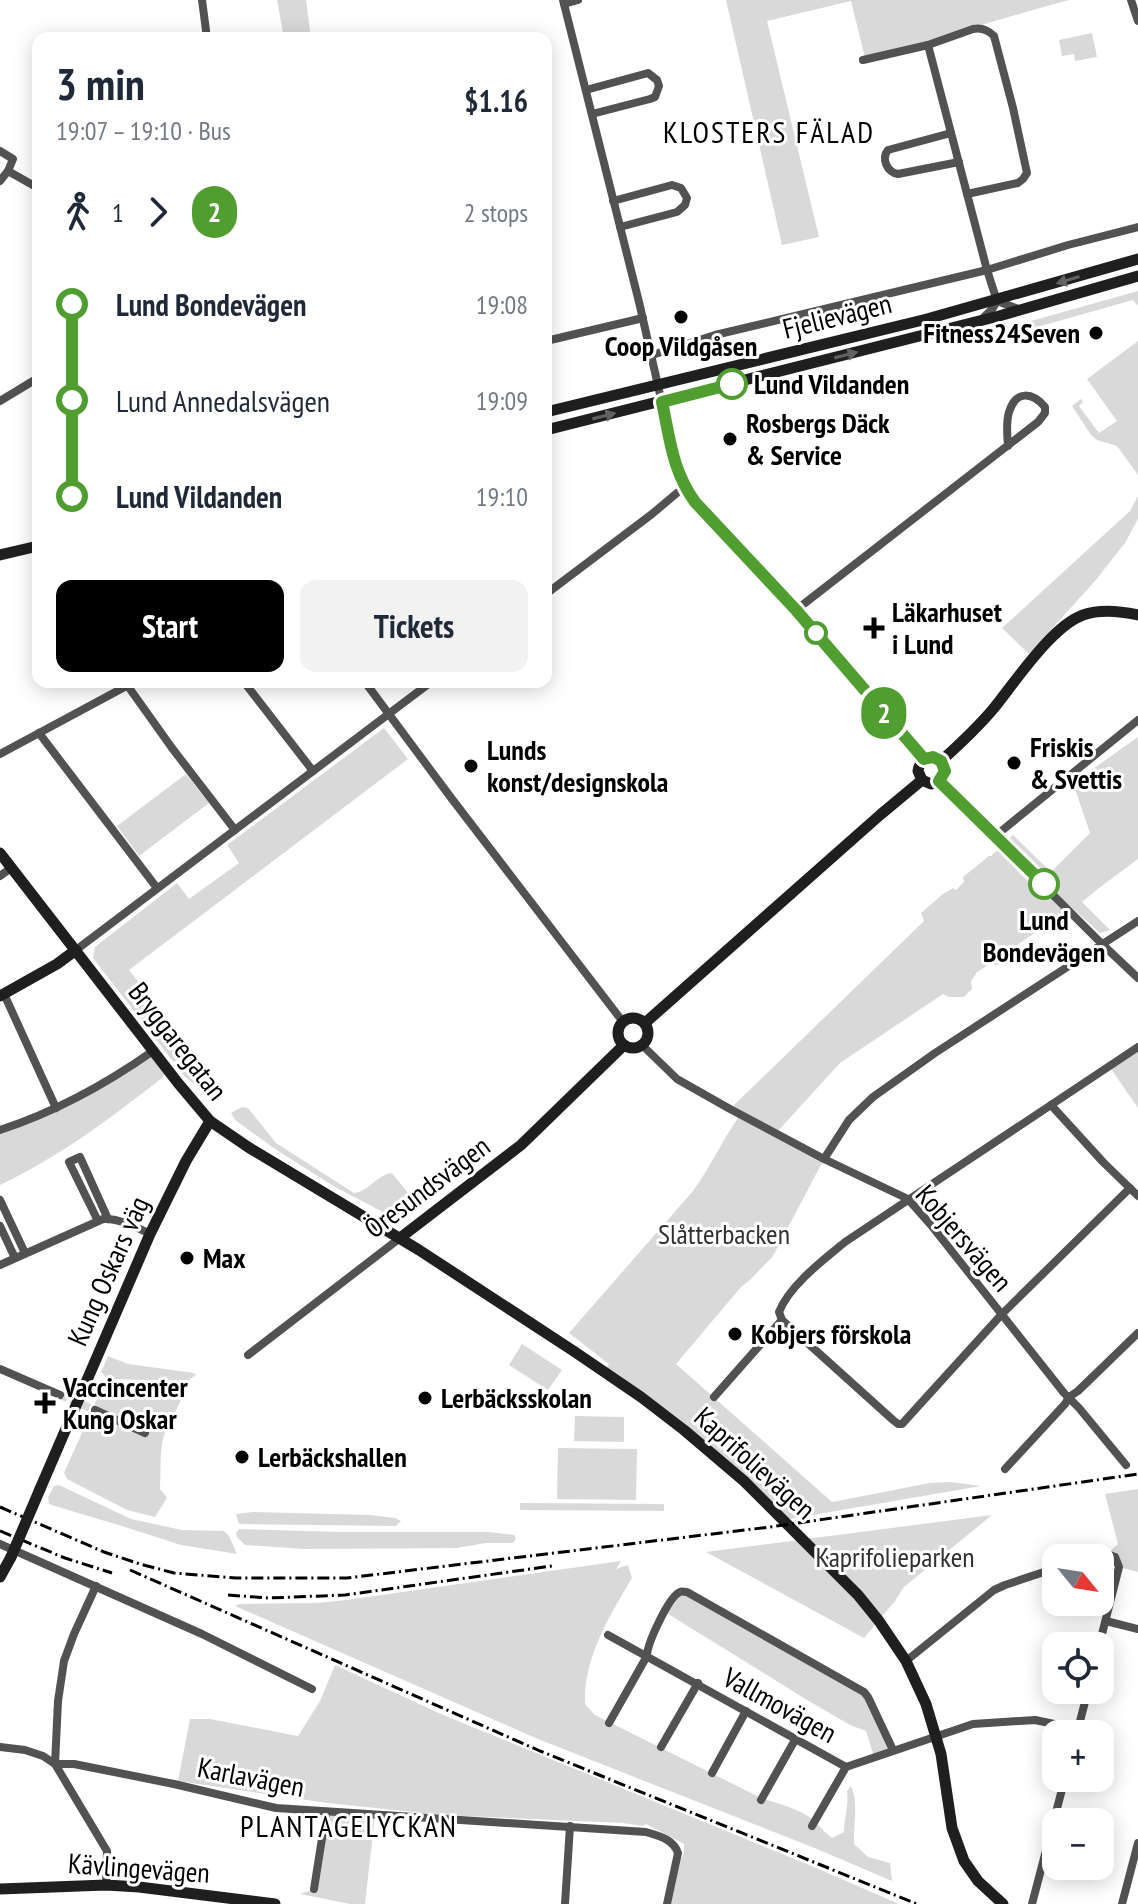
<!DOCTYPE html>
<meta charset="utf-8">
<style>
:root{--surface:#fff;--page:#f2f2f3;--text:#1f2937;--muted:#747a83;--accent:#000}
body{margin:0;font-family:"PT Sans Narrow",sans-serif;background:var(--page);color:var(--text);height:100vh;display:flex;flex-direction:column;font-size:30px;white-space:nowrap}
*{box-sizing:border-box;margin:0}
p{font-size:26px;color:var(--muted)}
.icon{flex:none;width:44px;height:44px;fill:none;stroke:currentColor;stroke-width:2;stroke-linecap:round;stroke-linejoin:round}
.map{position:relative;flex:1;overflow:hidden}
.sheet{position:absolute;left:32px;top:32px;width:520px;height:656px;display:flex;flex-direction:column;background:var(--surface);border-radius:16px;box-shadow:0 4px 20px #0003}
.sheet>*{flex:none}
.badge{padding:0 16px;border-radius:26px;font-size:28px;line-height:52px}
.needle{width:52px;rotate:120deg}
.controls{position:absolute;left:1042px;top:1544px;display:grid;gap:16px}
.controls a{display:grid;place-items:center;width:72px;height:72px;border-radius:16px;background:var(--surface);box-shadow:0 4px 20px #0003;font-size:40px}
.map>.badge{position:absolute;translate:-50% -50%;box-shadow:0 0 0 4px #fff}
.legs{display:flex;align-items:center;gap:12px;height:88px;padding:0 24px;font-size:26px}
.legs p{margin-inline-start:auto}
.headline{display:flex;align-items:center;justify-content:space-between;height:136px;padding:0 24px}
h1{font-size:44px;font-weight:700;line-height:60px}
.primary-button{display:flex;gap:16px;margin-top:auto;padding:16px 24px}
.primary-button a{flex:1;height:92px;border-radius:16px;background:var(--accent);color:#fff;font-size:32px;font-weight:700;line-height:92px;text-align:center}
.primary-button a+a{background:var(--page);color:var(--text)}
ul{padding:0 24px;list-style:none}
li{display:flex;align-items:center;gap:28px;height:96px;font-size:30px}
li i{display:grid;place-items:center;width:12px;height:100%;margin:0 10px;background:currentColor}
li i::after{content:'';width:20px;height:20px;margin:-10px;border:6px solid;border-radius:50%;background:var(--surface)}
li p{margin-inline-start:auto}
li:first-child i{background:linear-gradient(#0000 50%,currentColor 0)}
li:last-child i{background:linear-gradient(currentColor 50%,#0000 0)}
.map>svg:first-child{display:block}
.green{fill:#d9d9d9}
.lines{fill:none;stroke-linecap:round;stroke-linejoin:round}
.street-tunnel{stroke:#d9d9d9;stroke-width:8;stroke-dasharray:8 4;stroke-linecap:butt}
.street{stroke:#525252;stroke-width:8}
.secondary{stroke:#1f1f1f;stroke-width:11}
.rail{stroke:#000;stroke-width:3;stroke-dasharray:12 4 2 4;stroke-linecap:butt}
.secondary-bridge{stroke:#1f1f1f;stroke-width:11}
.oneway{fill:#626262}
.line-1-casing{stroke:#fff;stroke-width:18}
.line-1{stroke:#509e2f;stroke-width:12}
.poi-dot{fill:#000;stroke:#fff;stroke-width:3}
.stop-1-dot{fill:#fff;stroke:#509e2f;stroke-width:4}
.labels{text-anchor:middle;stroke-width:6;stroke-linejoin:round;paint-order:stroke}
.street-label{font-size:28px;fill:#000;stroke:#fff}
.poi-label{font-size:28px;font-weight:bold;fill:#000;stroke:#fff;text-anchor:start}
.stop-label{font-size:28px;font-weight:bold;fill:#000;stroke:#fff;text-anchor:start}
.park-label{font-size:28px;fill:#303030;stroke:#fff}
.neighbourhood-label{font-size:30px;letter-spacing:2px;fill:#000;stroke:#fff}
</style>
<div class="map">
<svg width="1138" height="1904" viewBox="0 0 1138 1904">
<rect width="100%" height="100%" fill="#fff"/>
<g class="green">
<polygon points="277,0 306,0 311,38 284,38"/>
<path d="M726 0H1069C1001 18 934 41 865 58L851 1 767 21 819 237 782 245Z"/>
<polygon points="1092,33 1097,57 1075,61 1074,54 1062,56 1059,40"/>
<polygon points="1138,291 1138,306 1133,300 1005,336 999,330"/>
<polygon points="1138,341 1138,475 1117,446 1097,440 1091,435 1072,406 1081,399 1083,402 1079,406 1099,433 1117,421 1087,379"/>
<polygon points="1138,496 1138,519 1125,543 1095,581 1029,654 1002,628 1130,511"/>
<path d="M384 728 408 759 129 970 191 1049 174 1062 182 1072 195 1064C207 1074 225 1083 217 1101L185 1077 93 958 95 947 177 883 189 899 239 863 227 845Z"/>
<path d="M1138 737V859L1099 888 1082 902 1110 930 1100 933 1072 908 1014 947C1013 960 1008 962 996 965L991 963 976 973V974L971 981 972 989 964 997H949L943 994 840 1063 777 1132 824 1159 773 1256 751 1279 741 1287 676 1364 832 1502 930 1483 951 1482 981 1486 784 1520 764 1500 604 1372 609 1364 569 1333 693 1191C711 1166 723 1139 740 1115L730 1109 924 921 921 913 943 894 953 888 956 890 964 882 963 877 989 856H991L1013 835 1051 872 1090 833 1073 783Z"/>
<polygon points="186,774 209,803 139,856 117,826"/>
<polygon points="1138,1047 1138,1108 1109,1066"/>
<path d="M153 1051 167 1069 162 1078C109 1119 61 1156 0 1185V1130L52 1110Z"/>
<path d="M242 1107 248 1108 276 1143 354 1193C369 1192 377 1174 392 1173L416 1203 404 1214 397 1215 383 1212 335 1187 275 1149 235 1120 231 1113Z"/>
<polygon points="522,1344 562,1370 548,1390 509,1365"/>
<polygon points="108,1356 128,1364 194,1373 196,1375 187,1381 108,1379 101,1372"/>
<path d="M110 1386 176 1390 181 1393C182 1407 170 1416 166 1429 159 1447 161 1470 160 1489L167 1498 155 1517 127 1510 67 1479 64 1473 102 1388Z"/>
<polygon points="575,1416 624,1417 624,1442 574,1441"/>
<polygon points="558,1448 637,1449 636,1500 557,1499"/>
<polygon points="59,1485 131,1519 182,1530 224,1531 229,1536 237,1554 181,1545 125,1527 58,1507 49,1504 48,1497 54,1486"/>
<polygon points="1138,1489 1138,1572 1119,1567 1107,1554 1118,1544 1105,1494"/>
<polygon points="520,1503 664,1504 664,1511 520,1510"/>
<polygon points="253,1512 370,1515 395,1518 401,1521 396,1526 239,1524 236,1514"/>
<polygon points="992,1515 904,1587 895,1601 864,1638 706,1552"/>
<polygon points="239,1529 340,1532 489,1532 514,1535 516,1539 513,1543 486,1543 456,1548 304,1549 245,1545 237,1537 236,1533"/>
<path d="M621 1561 616 1569 628 1565 632 1578C610 1615 583 1659 585 1704L595 1715 761 1798C776 1803 800 1809 812 1819 819 1825 824 1832 832 1838L844 1832C844 1818 849 1806 847 1791L851 1786C859 1802 853 1825 854 1844L868 1857 890 1863 892 1881 817 1849 538 1739 235 1606 239 1604 317 1603 346 1600Z"/>
<polygon points="680,1592 864,1692 893,1750 874,1757 866,1731 850,1725 807,1700 665,1612"/>
<polygon points="335,1665 441,1714 814,1867 899,1904 671,1904 681,1859 684,1853 684,1844 646,1824 643,1826 623,1823 443,1815 327,1803 178,1781 190,1719 210,1719 298,1736 320,1701"/>
<polygon points="326,1813 375,1815 365,1904 350,1904 300,1894 314,1889"/>
</g>
<g class="lines">
<polyline class="street-tunnel" points="60,1395 95,1410"/>
<g class="street">
<polyline points="202,0 207,38"/>
<polyline points="563,0 639,302 677,469 684,487 695,502 796,610 924,759"/>
<polyline points="1131,0 1138,21"/>
<polyline points="564,4 578,0"/>
<polyline points="928,45 987,270 997,301 1021,310"/>
<path d="M863 60 928 45 973 29C982 27 988 30 994 36L1013 108 1027 173 1023 179 1018 183 967 194"/>
<polyline points="586,90 648,73 657,80 659,86 655,97 650,99 592,114"/>
<path d="M951 133 888 150C881 159 887 172 898 174L959 162"/>
<polyline points="0,151 13,159 8,171 0,181"/>
<polyline points="8,171 38,188"/>
<polyline points="613,201 672,185 681,188 687,198 685,205 677,212 620,227"/>
<polyline points="980,321 993,308 997,301"/>
<polyline points="546,341 643,318"/>
<polyline points="652,355 715,335 987,270 1068,245 1138,227"/>
<polyline points="0,401 38,378"/>
<polyline points="546,594 652,514 684,487"/>
<path d="M796 610 1038 422 1045 413V407C1032 392 1016 390 1009 412 1006 422 1007 435 1008 446"/>
<polyline points="125,682 172,748 235,830"/>
<polyline points="244,682 313,771"/>
<polyline points="365,682 452,799 623,1022"/>
<polyline points="39,733 157,888"/>
<polyline points="0,754 134,682"/>
<polyline points="939,781 1102,944 1138,978"/>
<polyline points="994,837 1138,720"/>
<polyline points="0,876 11,868"/>
<polyline points="76,950 431,682"/>
<polyline points="4,994 56,1108"/>
<polyline points="642,1045 677,1079 730,1109 824,1159 908,1199 931,1225 1064,1393 1079,1408 1126,1465"/>
<polyline points="1051,1105 1103,1162 1138,1196"/>
<path d="M0 1130C55 1112 106 1084 153 1051"/>
<polyline points="824,1159 849,1120 873,1097 935,1053 1138,921"/>
<path d="M1130 1188 1002 1314 902 1424H898L893 1420 782 1320 779 1312C789 1286 823 1260 845 1242L1138 1047"/>
<polyline points="0,1200 25,1253"/>
<polyline points="98,1221 69,1162 80,1157 108,1219"/>
<polyline points="0,1226 15,1258"/>
<path d="M0 1265 103 1219C119 1218 136 1227 150 1234"/>
<polyline points="248,1355 400,1238"/>
<polyline points="0,1369 60,1395"/>
<polyline points="714,1397 782,1320"/>
<polyline points="95,1410 145,1433"/>
<polyline points="1005,1469 1065,1404 1069,1397 1078,1391 1138,1333"/>
<polyline points="0,1544 202,1634 312,1689"/>
<polyline points="1089,1558 1107,1554 1115,1557 1119,1567 1099,1646"/>
<polyline points="96,1586 74,1634 64,1661 58,1701 55,1764 107,1851 106,1885"/>
<polyline points="1106,1621 1138,1629"/>
<polyline points="608,1635 846,1767 973,1724 1035,1720 1078,1729"/>
<polyline points="906,1661 994,1590 1005,1585 1056,1568"/>
<path d="M609 1723 647 1656C647 1644 669 1596 680 1592 682 1591 684 1592 687 1592L864 1692 868 1697 893 1750"/>
<polyline points="1077,1733 1088,1690"/>
<path d="M0 1747 25 1750 43 1756 55 1764H74L174 1784 276 1808 646 1832C659 1836 673 1839 678 1853L667 1904"/>
<polyline points="661,1747 698,1683"/>
<polyline points="712,1773 746,1711"/>
<polyline points="761,1800 795,1740"/>
<polyline points="812,1826 846,1767"/>
<polyline points="314,1889 326,1813"/>
<polyline points="565,1904 570,1826"/>
<polyline points="1032,1904 1065,1778"/>
<polyline points="1122,1904 1138,1843"/>
</g>
<g class="secondary">
<polyline points="546,412 927,319 1138,259"/>
<polyline points="546,430 999,316 1138,276"/>
<polyline points="0,555 38,546"/>
<path d="M941 761C960 744 978 727 994 708 1015 682 1052 626 1083 615 1100 609 1120 611 1138 615"/>
<path d="M922 780 918 771C920 758 931 754 941 761"/>
<polyline points="922,780 931,784 939,781 945,771 941,761"/>
<polyline points="0,853 178,1083 210,1121 248,1147 419,1250 575,1352 641,1397 684,1430 744,1481 858,1595 879,1621 906,1661 926,1704 941,1754 952,1828 964,1861 978,1881 1003,1904"/>
<polyline points="0,996 57,964 76,950"/>
<circle cx="633" cy="1033" r="15"/>
<polyline points="645,1023 880,815 922,780"/>
<polyline points="400,1238 521,1145 624,1045"/>
<polyline points="40,1489 150,1234 186,1161 210,1121"/>
<polyline points="0,1577 11,1557"/>
<polyline points="0,1889 106,1885 139,1887 275,1904"/>
</g>
<g class="rail">
<polyline points="0,1507 104,1552 140,1564 174,1573 236,1578 347,1578 770,1527 1138,1474"/>
<polyline points="0,1531 65,1558 112,1573"/>
<polyline points="130,1570 540,1751 917,1904"/>
<polyline points="228,1595 268,1598 345,1595 552,1566"/>
</g>
<polyline class="secondary-bridge" points="11,1557 40,1489"/>
</g>
<defs><path id="oneway-solid" d="M-6-.8H1V-3.2L6.5 0L1 3.2V.8H-6Z" transform="scale(2)"/></defs>
<g class="oneway">
<use href="#oneway-solid" transform="translate(1068 280) rotate(163)"/>
<use href="#oneway-solid" transform="translate(846 355) rotate(-14)"/>
<use href="#oneway-solid" transform="translate(604 416) rotate(-14)"/>
</g>
<g class="lines">
<defs>
<path id="line-1" d="M732 384 662 402C670 439 672 470 695 502L796 610 924 759 933 757 941 761 945 771 939 781 1044 884"/>
</defs>
<use href="#line-1" class="line-1-casing"/>
<use href="#line-1" class="line-1"/>
</g>
<g class="poi-dot">
<circle cx="681" cy="317" r="8"/>
<circle cx="1096" cy="333" r="8"/>
<circle cx="730" cy="439" r="8"/>
<path d="M870 616h8v8h8v8h-8v8h-8v-8h-8v-8h8z"/>
<circle cx="1014" cy="763" r="8"/>
<circle cx="471" cy="766" r="8"/>
<circle cx="187" cy="1258" r="8"/>
<circle cx="735" cy="1334" r="8"/>
<circle cx="425" cy="1398" r="8"/>
<path d="M41 1391h8v8h8v8h-8v8h-8v-8h-8v-8h8z"/>
<circle cx="242" cy="1457" r="8"/>
</g>
<g class="stop-1-dot">
<circle cx="732" cy="384" r="14"/>
<circle cx="816" cy="633" r="10"/>
<circle cx="1044" cy="884" r="14"/>
</g>
<g class="labels">
<g class="street-label">
<text transform="translate(837 316) rotate(-14)" y="10">Fjelievägen</text>
<text transform="translate(178 1041) rotate(52)" y="10">Bryggaregatan</text>
<text transform="translate(427 1187) rotate(-37)" y="10">Öresundsvägen</text>
<text transform="translate(964 1238) rotate(49)" y="10">Kobjersvägen</text>
<text transform="translate(108 1271) rotate(-66)" y="10">Kung Oskars väg</text>
<text transform="translate(755 1463) rotate(42)" y="10">Kaprifolievägen</text>
<text transform="translate(780 1705) rotate(29)" y="10">Vallmovägen</text>
<text transform="translate(251 1777) rotate(11)" y="10">Karlavägen</text>
<text transform="translate(139 1868) rotate(4)" y="10">Kävlingevägen</text>
</g>
<g class="poi-label">
<text x="1080" y="343" text-anchor="end">Fitness24Seven</text>
<text x="681" y="356" text-anchor="middle">Coop Vildgåsen</text>
<text x="746" y="433">Rosbergs Däck<tspan x="746" dy="32">&amp; Service</tspan></text>
<text x="892" y="622">Läkarhuset<tspan x="892" dy="32">i Lund</tspan></text>
<text x="1030" y="757">Friskis<tspan x="1030" dy="32">&amp; Svettis</tspan></text>
<text x="487" y="760">Lunds<tspan x="487" dy="32">konst/designskola</tspan></text>
<text x="203" y="1268">Max</text>
<text x="751" y="1344">Kobjers förskola</text>
<text x="63" y="1397">Vaccincenter<tspan x="63" dy="32">Kung Oskar</tspan></text>
<text x="441" y="1408">Lerbäcksskolan</text>
<text x="258" y="1467">Lerbäckshallen</text>
</g>
<g class="stop-label">
<text x="754" y="394">Lund Vildanden</text>
<text x="1044" y="930" text-anchor="middle">Lund<tspan x="1044" dy="32">Bondevägen</tspan></text>
</g>
<g class="park-label">
<text x="724" y="1244">Slåtterbacken</text>
<text x="895" y="1567">Kaprifolieparken</text>
</g>
<g class="neighbourhood-label">
<text x="769" y="143">KLOSTERS FÄLAD</text>
<text x="349" y="1837">PLANTAGELYCKAN</text>
</g>
</g>
</svg>
<div class="controls">
<a><svg class="needle" viewBox="-14 -14 28 28"><path d="M0-13l5 13h-10z" fill="#e53935"/><path d="M0 13l5-13h-10z" fill="#747a83"/></svg></a>
<a><svg class="icon" aria-label="locate" viewBox="0 0 24 24"><circle cx="12" cy="12" r="6"/><path d="M12 2v4M12 18v4M2 12h4M18 12h4"/></svg></a>
<a>+</a>
<a>−</a>
</div>
<b class="badge" style="left:884px;top:713px;background:#509e2f;color:#fff">2</b>
<section class="sheet">
<div class="headline"><div><h1>3 min</h1><p>19:07 – 19:10 · Bus</p></div><b>$1.16</b></div>
<div class="legs"><svg class="icon" aria-label="walk" viewBox="0 0 24 24"><circle cx="13" cy="4" r="2"/><path d="M13 8l-2 6 4 7M11 14l-3 7M7 12l3-4h3l4 4"/></svg>1<svg class="icon" aria-label="forward" viewBox="0 0 24 24"><path d="M9 5l7 7-7 7"/></svg><b class="badge" style="background:#509e2f;color:#fff">2</b><p>2 stops</p></div>
<ul>
<li><i style="color:#509e2f"></i><b>Lund Bondevägen</b><p>19:08</p></li>
<li><i style="color:#509e2f"></i><span>Lund Annedalsvägen</span><p>19:09</p></li>
<li><i style="color:#509e2f"></i><b>Lund Vildanden</b><p>19:10</p></li>
</ul>
<div class="primary-button"><a>Start</a><a>Tickets</a></div>
</section>
</div>
